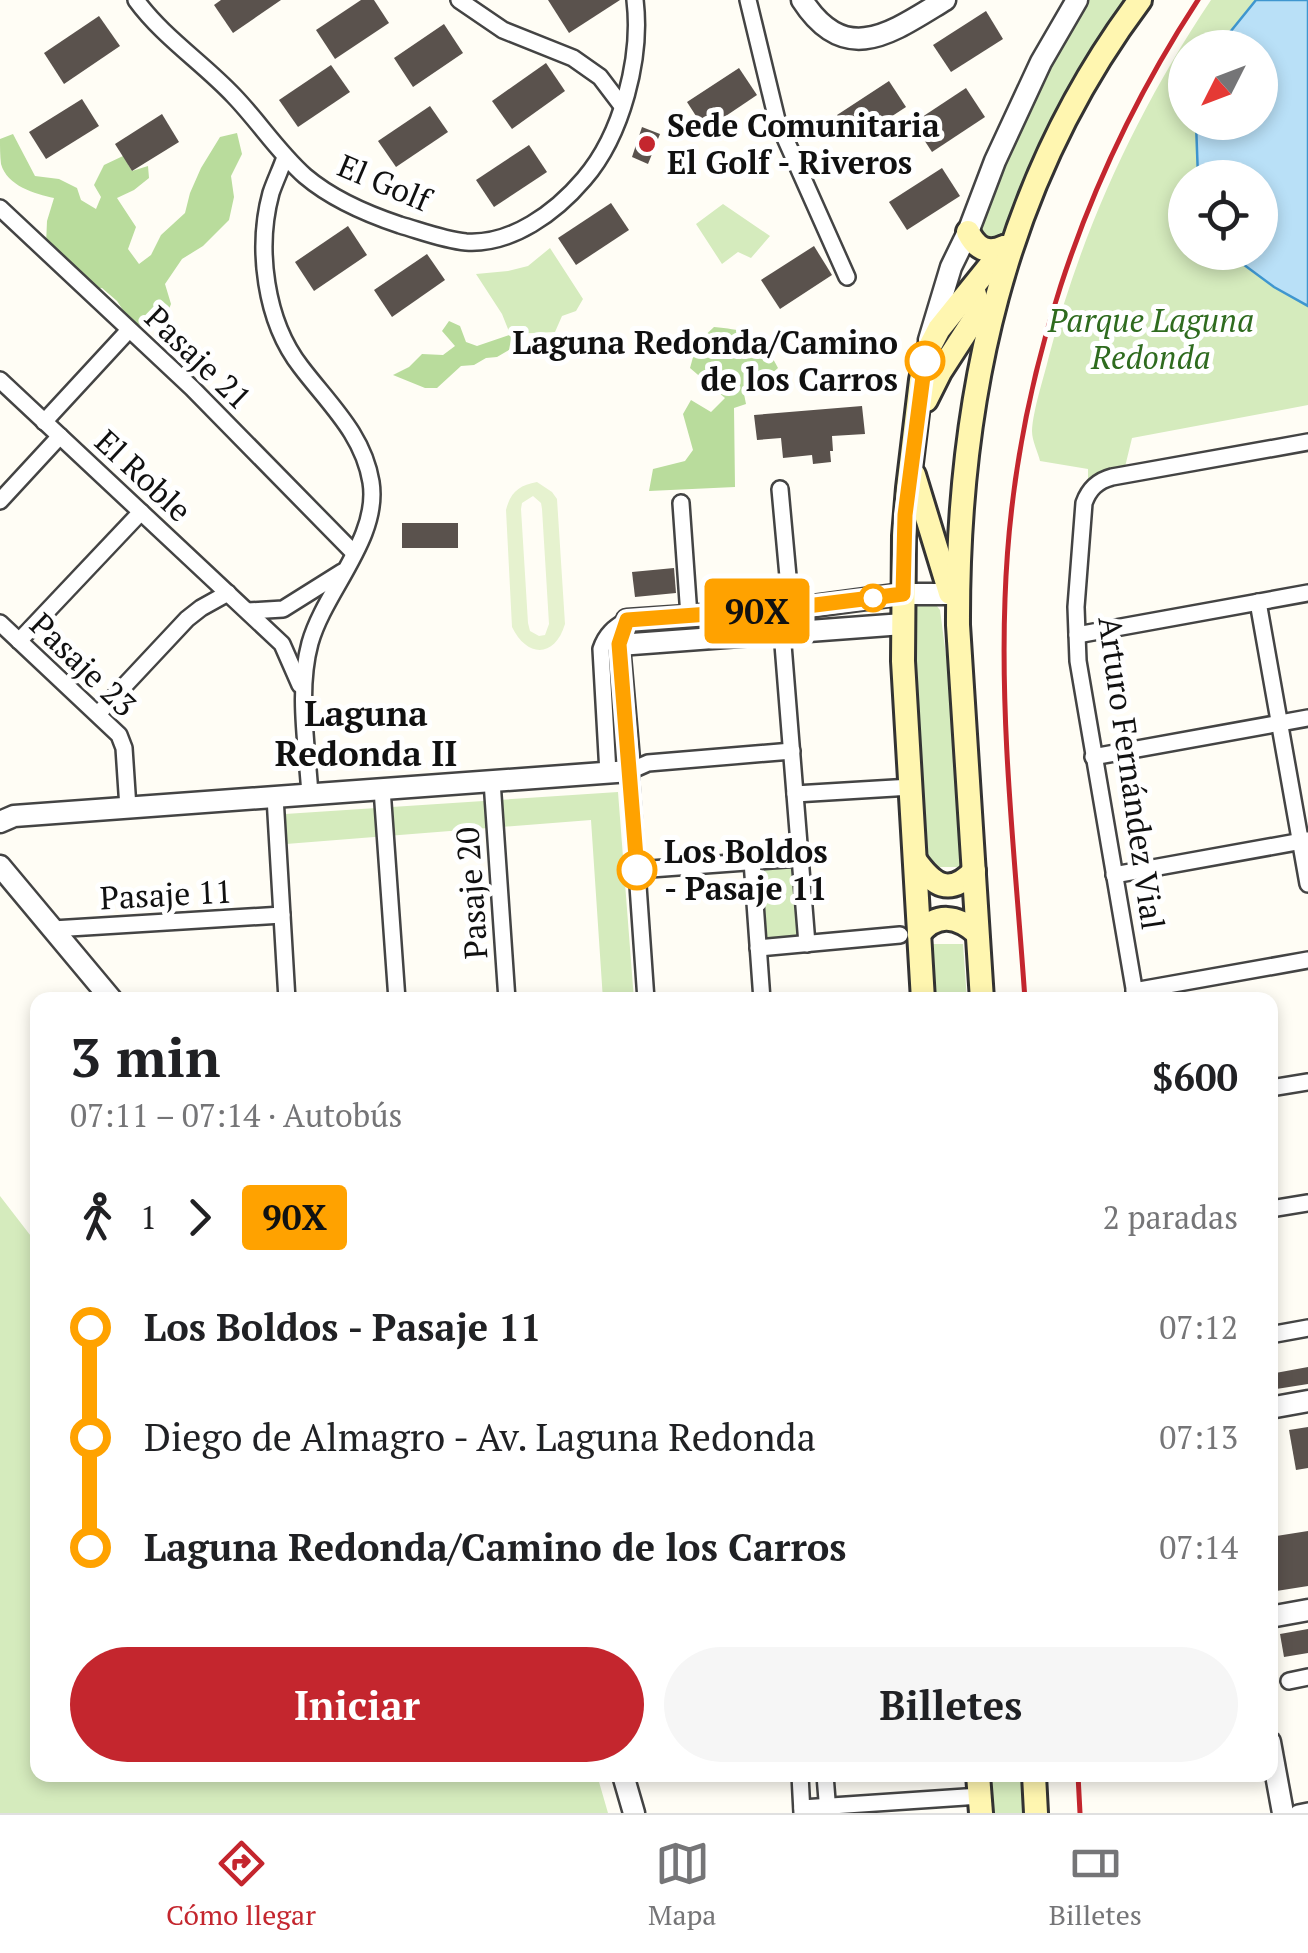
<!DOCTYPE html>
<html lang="es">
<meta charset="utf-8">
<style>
:root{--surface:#fff;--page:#f6f6f6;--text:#202124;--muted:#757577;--line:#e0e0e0;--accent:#c4262e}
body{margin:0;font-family:"PT Serif",serif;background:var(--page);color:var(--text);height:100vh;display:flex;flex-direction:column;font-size:38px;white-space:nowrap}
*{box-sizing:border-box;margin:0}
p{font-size:32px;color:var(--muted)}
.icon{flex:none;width:55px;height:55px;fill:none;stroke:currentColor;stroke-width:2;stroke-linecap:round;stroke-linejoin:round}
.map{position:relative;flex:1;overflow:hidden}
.panel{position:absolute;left:30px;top:992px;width:1248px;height:790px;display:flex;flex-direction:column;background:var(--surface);border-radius:20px;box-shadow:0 5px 15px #0003}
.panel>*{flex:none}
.badge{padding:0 20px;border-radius:8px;font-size:35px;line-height:65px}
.needle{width:65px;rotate:228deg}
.tools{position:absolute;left:1168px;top:30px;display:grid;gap:20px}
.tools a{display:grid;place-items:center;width:110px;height:110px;border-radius:50%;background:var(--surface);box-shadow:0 5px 15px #0003;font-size:50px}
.map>.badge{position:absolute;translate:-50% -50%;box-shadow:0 0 0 5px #fff}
.legs{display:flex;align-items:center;gap:15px;height:110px;padding:0 40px;font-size:32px}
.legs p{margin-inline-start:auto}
.summary{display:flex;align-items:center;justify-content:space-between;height:170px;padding:0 40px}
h1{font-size:55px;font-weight:700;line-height:75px}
.primary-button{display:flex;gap:20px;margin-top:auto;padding:20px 40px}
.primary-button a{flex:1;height:115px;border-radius:60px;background:var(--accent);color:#fff;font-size:40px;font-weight:700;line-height:115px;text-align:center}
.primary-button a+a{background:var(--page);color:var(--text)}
ul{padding:0 40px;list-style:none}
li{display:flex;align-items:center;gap:35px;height:110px;font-size:38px}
li i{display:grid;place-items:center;width:15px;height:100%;margin:0 12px;background:currentColor}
li i::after{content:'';width:25px;height:25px;margin:-12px;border:8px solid;border-radius:50%;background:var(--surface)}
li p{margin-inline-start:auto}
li:first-child i{background:linear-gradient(#0000 50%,currentColor 0)}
li:last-child i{background:linear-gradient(currentColor 50%,#0000 0)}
.tabs{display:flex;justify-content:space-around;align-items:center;height:140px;border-top:2px solid var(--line);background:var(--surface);font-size:28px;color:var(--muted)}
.tabs a{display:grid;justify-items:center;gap:5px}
.tabs .current{color:var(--accent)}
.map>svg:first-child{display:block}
.green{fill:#d5ebbd}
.forest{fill:#b9dc9c}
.pitch{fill:#e6f2cf;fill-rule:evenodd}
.water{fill:#b9e0f7;stroke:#3f96cf;stroke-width:2.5}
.building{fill:#5a524d}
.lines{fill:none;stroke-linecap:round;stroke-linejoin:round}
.minor-casing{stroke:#444;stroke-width:20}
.tertiary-casing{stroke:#444;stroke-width:25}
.secondary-casing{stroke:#333;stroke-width:28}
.minor{stroke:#fff;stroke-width:15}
.tertiary{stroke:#fff;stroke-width:20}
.secondary{stroke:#fff6b0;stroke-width:22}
.rail{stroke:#c4262e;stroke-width:5}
.line-1-casing{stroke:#fff;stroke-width:22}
.line-1{stroke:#ffa200;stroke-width:15}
.poi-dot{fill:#c4262e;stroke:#fff;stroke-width:4}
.stop-1-dot{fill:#fff;stroke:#ffa200;stroke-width:5}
.labels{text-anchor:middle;stroke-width:10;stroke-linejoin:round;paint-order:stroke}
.poi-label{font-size:32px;font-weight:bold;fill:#111;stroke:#fff;text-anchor:start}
.street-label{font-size:32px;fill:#111;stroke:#fff}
.park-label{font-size:32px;font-style:italic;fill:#2f6b1f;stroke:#fff}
.stop-label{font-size:32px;font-weight:bold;fill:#111;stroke:#fff;text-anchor:end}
.neighbourhood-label{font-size:35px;font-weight:bold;fill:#111;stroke:#fff}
</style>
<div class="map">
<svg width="1308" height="1813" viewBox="0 0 1308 1813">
<rect width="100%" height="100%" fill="#fffdf5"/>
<g class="green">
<path d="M1088 0H1125L1090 54 1001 241 992 246 979 231C1005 154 1042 67 1088 0Z"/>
<path d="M1211 0H1256L1218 47 1185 48V122L1196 123 1198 177 1185 178V252L1228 253 1274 287 1308 306V405L1132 438 1124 471 1088 487V469L1040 461C1038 452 1032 441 1032 431 1033 410 1044 377 1049 356 1082 229 1138 109 1211 0Z"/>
<polygon points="723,204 770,236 751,258 738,252 722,264 696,224"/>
<polygon points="550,248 583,299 576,311 562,316 555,332 510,334 502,314 476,274 508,271 528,266"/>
<polygon points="912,600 932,600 940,610 974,867 923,867 910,647"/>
<polygon points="618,792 634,1000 603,1000 591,820 286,844 285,814"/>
<polygon points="792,864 798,935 763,939 757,866"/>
<polygon points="928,944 963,944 967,1000 932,1000"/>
<polygon points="0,1196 37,1244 38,1775 597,1775 608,1813 0,1813"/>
<polygon points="991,1775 1021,1775 1025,1813 994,1813"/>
</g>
<g class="forest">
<path d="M237 133 242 154 231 176 234 197 229 220 203 246 182 259 165 284 171 304 165 319 150 329 130 321 117 301 102 288 85 291 46 245 47 221 54 198C35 194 7 186 1 164 0 156 0 147 0 139L13 134 35 176 59 179 77 188 81 200 96 209 101 197 94 185 104 165 123 156 132 171 148 166 149 178 134 190 117 198 136 227 128 249 139 264 151 255 161 235 185 213 190 193 201 168 220 137Z"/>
<polygon points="449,321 460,326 466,342 477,346 512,334 509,350 497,357 486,358 474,365 461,366 437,388 425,388 393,375 409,367 422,354 443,355 455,346 442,331"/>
<path d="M714 327C752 331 759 333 778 368L759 384 743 389 746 404 734 408 735 487 649 491 653 469 685 461 693 450 683 414 691 400 711 412 725 398 690 368 697 343Z"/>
</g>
<path class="pitch" d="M537 482 552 492 557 499 565 624C555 658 527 658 512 627L506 510C510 493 519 485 537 482ZM533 496 541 503 542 509 549 624 545 635 539 636 530 631 528 623 521 509 522 503Z"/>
<polygon class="water" points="1256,0 1308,0 1308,306 1274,287 1228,253 1260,252 1260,178 1198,177 1196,123 1260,122 1260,48 1218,47"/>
<g class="building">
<polygon points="221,0 281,0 233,33 214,5"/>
<polygon points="361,0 374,0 389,23 335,59 316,30"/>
<polygon points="548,0 620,0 569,33"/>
<polygon points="986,11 1003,39 951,72 933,45"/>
<polygon points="99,16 120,46 64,84 44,53"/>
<polygon points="444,24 463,53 413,87 394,58"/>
<polygon points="546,63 565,91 512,129 492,101"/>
<polygon points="331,65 350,92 298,127 279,100"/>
<polygon points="739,68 757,95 705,130 687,102"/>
<polygon points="889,81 906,107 854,141 837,115"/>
<polygon points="966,88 985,117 932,152 913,123"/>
<polygon points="82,99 99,126 46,159 29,132"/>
<polygon points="430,106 448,132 396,167 378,141"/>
<polygon points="162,114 179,142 132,171 115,144"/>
<polygon points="642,127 660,134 648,164 632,157"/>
<polygon points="529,145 547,172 494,207 476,180"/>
<polygon points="942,168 960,196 907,230 889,202"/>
<polygon points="611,203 629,230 576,265 558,238"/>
<polygon points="348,226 367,255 314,291 295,262"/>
<polygon points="814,246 832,275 780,309 761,280"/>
<polygon points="427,254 445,280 392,317 374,290"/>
<polygon points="862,406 865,434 832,436 833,451 830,451 831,462 813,464 812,455 783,458 781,438 757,440 754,415"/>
<rect x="402" y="523" width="56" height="25"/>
<polygon points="674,568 676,593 635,597 632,572"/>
<polygon points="1308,1367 1308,1384 1270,1390 1270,1374"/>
<polygon points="1308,1427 1308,1468 1296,1470 1289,1430"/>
<polygon points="1308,1531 1308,1586 1270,1592 1270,1537"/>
<polygon points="1308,1629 1308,1653 1284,1657 1280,1634"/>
</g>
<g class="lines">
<defs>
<g id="minor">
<path d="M136 0C163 37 203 63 234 96 259 122 278 152 305 176 332 199 367 214 400 225 421 231 444 240 466 242 512 245 556 212 584 179 622 135 642 58 635 0"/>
<polyline points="459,0 503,30 573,58 600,77 622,106"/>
<polyline points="748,0 777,120 847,277"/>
<path d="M285 157C281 169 275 181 271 193 256 248 265 321 301 367 329 404 363 434 371 482 380 538 325 590 310 643 297 691 307 745 310 795"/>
<polyline points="0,208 192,388 354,553"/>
<polyline points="0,380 282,644 300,685"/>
<polyline points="44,422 129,330"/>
<polyline points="780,489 791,609"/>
<polyline points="0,501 60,436"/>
<polyline points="681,503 689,616"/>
<polyline points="1258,602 1308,884"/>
<polyline points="248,611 283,609 342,572"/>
<polyline points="0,623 119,735 124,748 128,808"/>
<polyline points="782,632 807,944"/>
<polyline points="1077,635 1308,593"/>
<polyline points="19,641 141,512"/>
<polyline points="98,714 187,619 201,608 228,593"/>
<polyline points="1093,757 1308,718"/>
<path d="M608 773 601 649C606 634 614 628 627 620"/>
<polyline points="492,781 507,1000"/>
<polyline points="382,789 397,1000"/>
<polyline points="795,794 911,787"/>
<polyline points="275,797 287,1000"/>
<polyline points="752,861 762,1000"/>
<polyline points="637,870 800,858"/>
<polyline points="1114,875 1308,840"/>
<polyline points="53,929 282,915"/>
<polyline points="758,948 900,935"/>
<polyline points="1134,991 1308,960"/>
<polyline points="646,1000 630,771 648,763 792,751"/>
<path d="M1136 1000 1078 661 1076 607 1084 503C1089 489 1097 481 1112 477L1308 442"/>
<polyline points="1270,1088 1308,1082"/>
<polyline points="1270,1209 1308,1203"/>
<polyline points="1270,1335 1308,1328"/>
<polyline points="1289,1681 1308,1677"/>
<polyline points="800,1775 802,1813"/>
<polyline points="825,1775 828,1813"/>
<polyline points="802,1808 980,1796"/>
<polyline points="1298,1813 1308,1811"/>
</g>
<g id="tertiary">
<path d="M802 0C846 68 892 32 945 0"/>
<polyline points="929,340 951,267 968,232 995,161 1041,62 1077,0"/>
<polyline points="619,645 903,624"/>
<polyline points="0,822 14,816 630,771 619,645 627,620 791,609 903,594 951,594"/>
<polyline points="0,866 112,1000"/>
<polyline points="1270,1408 1308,1401"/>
<polyline points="1270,1617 1308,1610"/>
<polyline points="1270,1742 1283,1813"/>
<polyline points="623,1775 634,1813"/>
</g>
<g id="secondary">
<path d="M968 232C976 248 987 255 1004 247"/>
<polyline points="926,400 940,372 975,318 977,302 974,291"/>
<polyline points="914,475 950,593"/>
<path d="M915 860C933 885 949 897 974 871"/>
<path d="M919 934C937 912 957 916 977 933"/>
<polyline points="923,1000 903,661 904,536 908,488 921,380 927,352 939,329 1005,247"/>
<path d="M982 1000 958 625C957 400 1002 184 1140 0"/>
<polyline points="978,1775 981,1813"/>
<polyline points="1034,1775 1036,1813"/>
</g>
</defs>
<use href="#minor" class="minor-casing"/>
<use href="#tertiary" class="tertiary-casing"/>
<use href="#secondary" class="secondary-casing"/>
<use href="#minor" class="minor"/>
<use href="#tertiary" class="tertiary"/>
<use href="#secondary" class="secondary"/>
<g class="rail">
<path d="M1025 1000C1016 867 1000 732 1005 599 1012 386 1082 177 1198 0"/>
<polyline points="1078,1775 1080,1813"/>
</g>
</g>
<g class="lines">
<defs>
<polyline id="line-1" points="637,870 619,644 627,620 791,608 903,594 905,515 925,361"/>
</defs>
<use href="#line-1" class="line-1-casing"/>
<use href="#line-1" class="line-1"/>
</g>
<circle class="poi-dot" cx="647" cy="144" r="10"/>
<g class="stop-1-dot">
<circle cx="925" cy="361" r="18"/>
<circle cx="873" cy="598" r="12"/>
<circle cx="637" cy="870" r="18"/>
</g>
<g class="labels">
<g class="poi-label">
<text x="667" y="137">Sede Comunitaria<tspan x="667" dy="37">El Golf - Riveros</tspan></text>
</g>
<g class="street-label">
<text transform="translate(384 183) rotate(23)" y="11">El Golf</text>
<text transform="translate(198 358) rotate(44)" y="11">Pasaje 21</text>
<text transform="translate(143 476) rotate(43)" y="11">El Roble</text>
<text transform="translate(83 665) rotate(44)" y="11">Pasaje 23</text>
<text transform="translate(1131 773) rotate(82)" y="11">Arturo Fernández Vial</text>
<text transform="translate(472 893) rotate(-94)" y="11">Pasaje 20</text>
<text transform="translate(166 895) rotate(-3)" y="11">Pasaje 11</text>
</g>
<g class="park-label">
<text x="1151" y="332">Parque Laguna<tspan x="1151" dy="37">Redonda</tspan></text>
</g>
<g class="stop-label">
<text x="898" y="354">Laguna Redonda/Camino<tspan x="898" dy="37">de los Carros</tspan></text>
<text x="664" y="863" text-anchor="start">Los Boldos<tspan x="664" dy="37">- Pasaje 11</tspan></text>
</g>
<g class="neighbourhood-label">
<text x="366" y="726">Laguna<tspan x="366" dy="40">Redonda II</tspan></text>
</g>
</g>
</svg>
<div class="tools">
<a><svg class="needle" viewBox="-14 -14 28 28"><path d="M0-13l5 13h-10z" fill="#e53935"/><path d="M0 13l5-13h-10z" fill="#757577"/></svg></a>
<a><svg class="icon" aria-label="locate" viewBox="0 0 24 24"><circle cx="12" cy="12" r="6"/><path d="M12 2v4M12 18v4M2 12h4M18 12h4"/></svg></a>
</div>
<b class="badge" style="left:757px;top:611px;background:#ffa200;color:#111">90X</b>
<section class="panel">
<div class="summary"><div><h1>3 min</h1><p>07:11 – 07:14 · Autobús</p></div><b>$600</b></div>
<div class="legs"><svg class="icon" aria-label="walk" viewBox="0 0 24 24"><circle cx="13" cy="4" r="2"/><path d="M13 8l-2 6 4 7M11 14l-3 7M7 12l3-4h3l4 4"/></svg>1<svg class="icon" aria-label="forward" viewBox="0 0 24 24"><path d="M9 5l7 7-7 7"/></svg><b class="badge" style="background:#ffa200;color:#111">90X</b><p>2 paradas</p></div>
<ul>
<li><i style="color:#ffa200"></i><b>Los Boldos - Pasaje 11</b><p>07:12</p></li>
<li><i style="color:#ffa200"></i><span>Diego de Almagro - Av. Laguna Redonda</span><p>07:13</p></li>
<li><i style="color:#ffa200"></i><b>Laguna Redonda/Camino de los Carros</b><p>07:14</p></li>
</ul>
<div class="primary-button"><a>Iniciar</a><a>Billetes</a></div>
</section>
</div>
<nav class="tabs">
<a class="current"><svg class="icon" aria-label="directions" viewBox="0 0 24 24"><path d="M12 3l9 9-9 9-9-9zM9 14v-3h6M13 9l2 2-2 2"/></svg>Cómo llegar</a>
<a><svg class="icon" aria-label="map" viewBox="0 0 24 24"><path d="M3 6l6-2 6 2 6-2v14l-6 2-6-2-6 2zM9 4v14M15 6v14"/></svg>Mapa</a>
<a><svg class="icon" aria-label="tickets" viewBox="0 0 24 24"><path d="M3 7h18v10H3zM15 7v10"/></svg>Billetes</a>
</nav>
